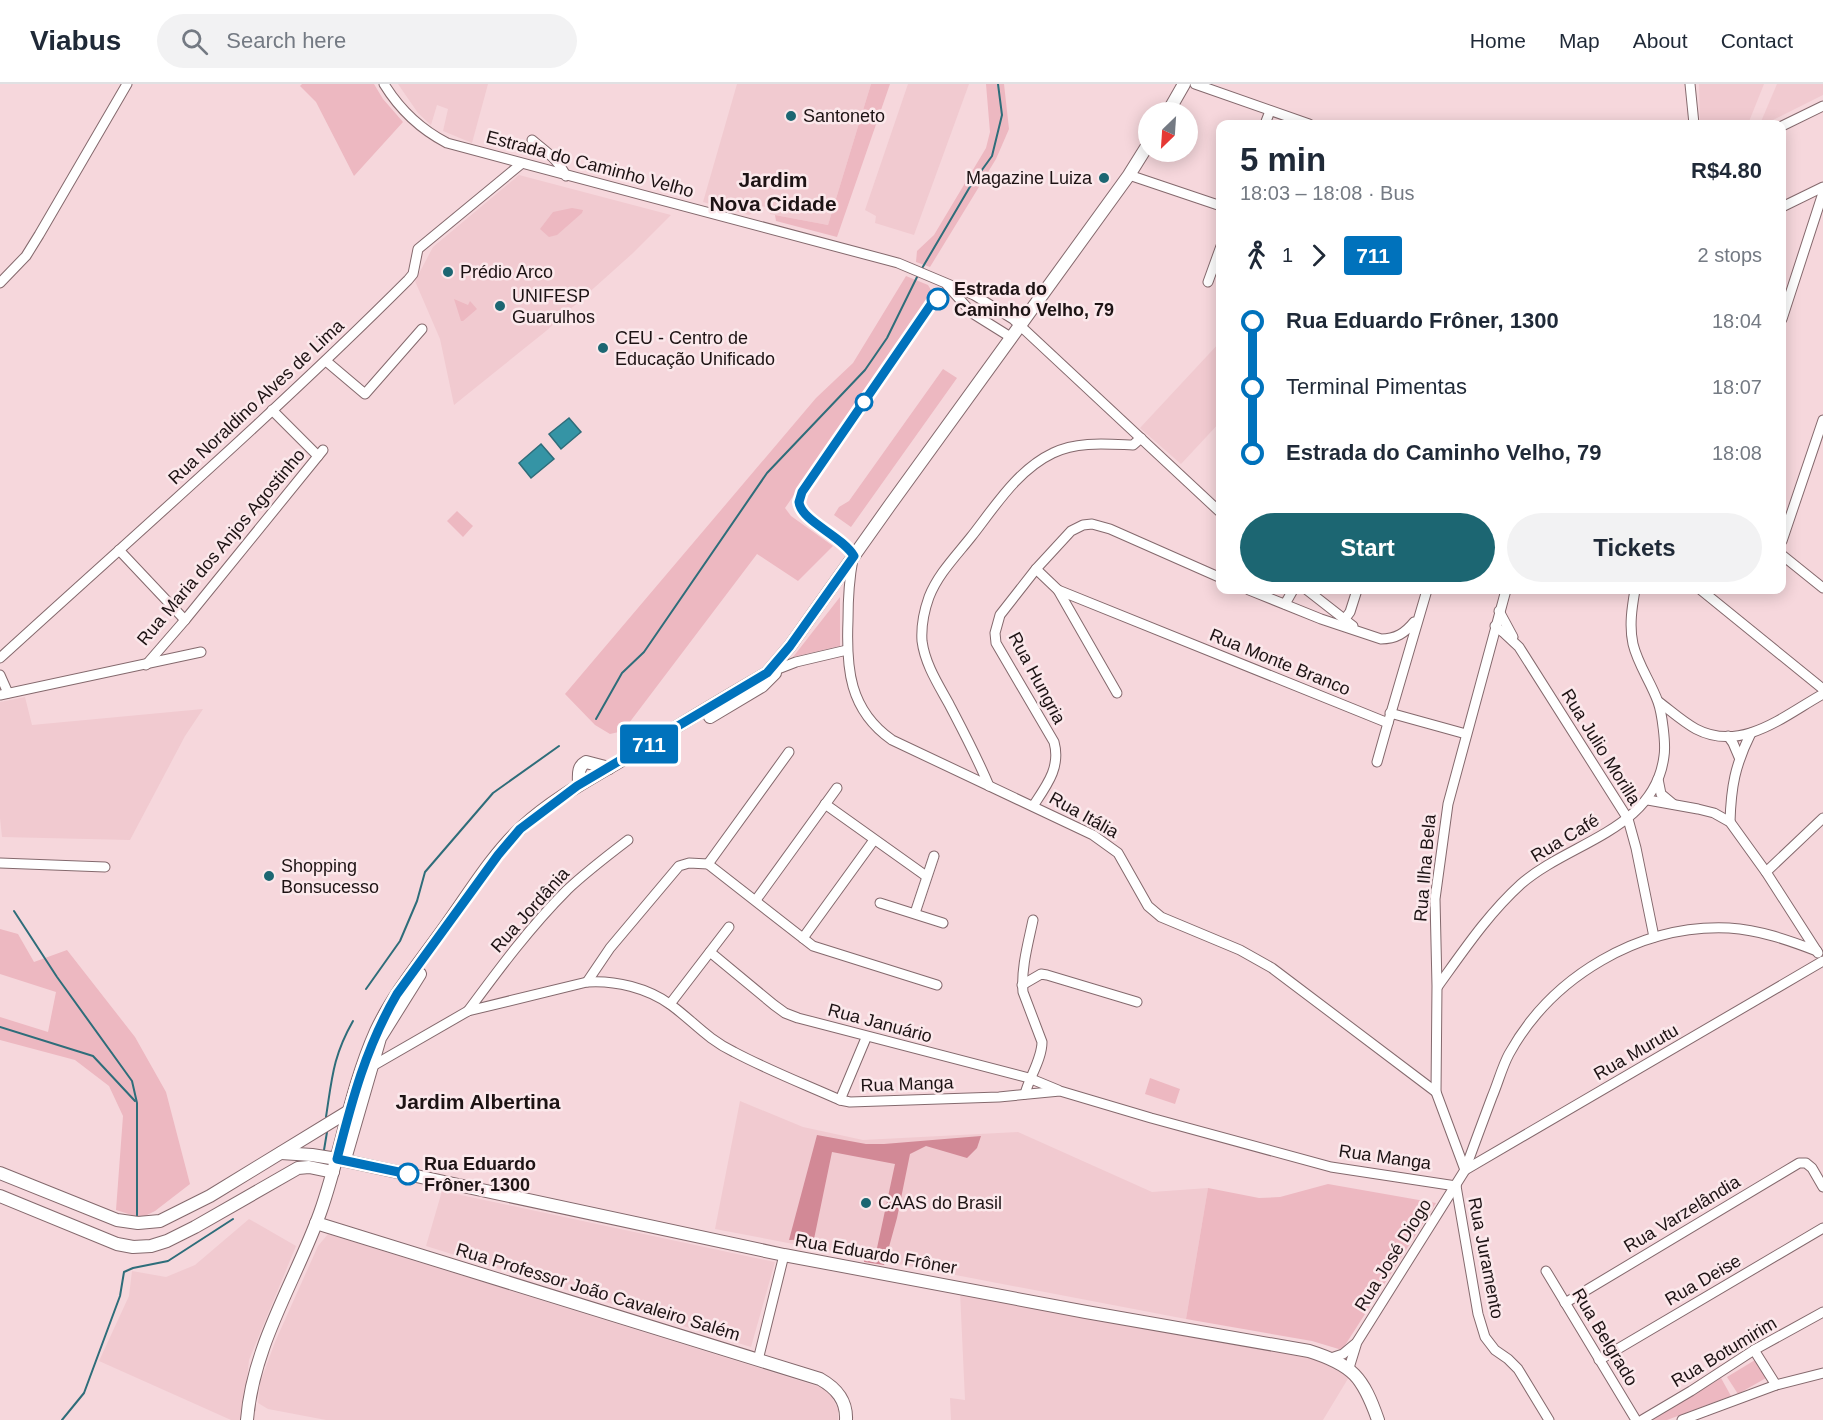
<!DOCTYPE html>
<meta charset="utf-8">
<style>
:root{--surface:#fff;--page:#f2f2f3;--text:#1f2937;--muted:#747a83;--line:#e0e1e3;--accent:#1c6672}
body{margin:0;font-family:Helvetica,sans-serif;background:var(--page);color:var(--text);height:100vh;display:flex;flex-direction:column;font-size:22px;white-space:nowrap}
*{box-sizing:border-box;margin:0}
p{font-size:20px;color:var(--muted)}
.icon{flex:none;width:33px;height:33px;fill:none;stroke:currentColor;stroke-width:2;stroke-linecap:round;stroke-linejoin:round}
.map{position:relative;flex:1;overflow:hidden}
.sheet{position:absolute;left:1216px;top:36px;width:570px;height:474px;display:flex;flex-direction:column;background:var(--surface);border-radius:12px;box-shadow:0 3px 15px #0003}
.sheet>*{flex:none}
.badge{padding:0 12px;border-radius:4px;font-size:21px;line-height:39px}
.needle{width:39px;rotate:205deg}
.controls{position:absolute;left:1138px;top:18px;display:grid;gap:12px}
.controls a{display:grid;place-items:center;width:60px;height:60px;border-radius:50%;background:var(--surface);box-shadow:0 3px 15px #0003;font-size:30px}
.map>.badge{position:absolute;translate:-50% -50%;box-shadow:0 0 0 3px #fff}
.legs{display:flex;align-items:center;gap:9px;height:66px;padding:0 24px;font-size:20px}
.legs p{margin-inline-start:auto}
.headline{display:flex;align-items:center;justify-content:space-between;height:102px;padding:0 24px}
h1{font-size:33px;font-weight:600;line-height:45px}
.button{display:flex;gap:12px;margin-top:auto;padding:12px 24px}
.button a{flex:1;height:69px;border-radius:36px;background:var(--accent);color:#fff;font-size:24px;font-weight:600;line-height:69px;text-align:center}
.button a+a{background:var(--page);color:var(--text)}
ul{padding:0 24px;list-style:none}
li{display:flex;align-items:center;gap:21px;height:66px;font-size:22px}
li i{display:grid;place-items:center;width:9px;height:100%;margin:0 8px;background:currentColor}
li i::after{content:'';width:15px;height:15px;margin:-8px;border:4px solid;border-radius:50%;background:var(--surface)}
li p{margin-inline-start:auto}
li:first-child i{background:linear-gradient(#0000 50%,currentColor 0)}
li:last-child i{background:linear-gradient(currentColor 50%,#0000 0)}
header{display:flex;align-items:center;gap:36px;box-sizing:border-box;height:84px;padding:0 30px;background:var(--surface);border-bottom:2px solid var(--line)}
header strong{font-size:28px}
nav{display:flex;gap:33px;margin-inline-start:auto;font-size:21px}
.search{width:420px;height:54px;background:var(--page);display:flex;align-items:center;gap:15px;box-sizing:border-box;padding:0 21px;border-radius:33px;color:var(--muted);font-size:22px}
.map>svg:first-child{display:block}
.built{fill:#f1cad0}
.green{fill:#edb8c1}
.forest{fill:#d28996}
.water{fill:#3594a5;stroke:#2e6d7a;stroke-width:1.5}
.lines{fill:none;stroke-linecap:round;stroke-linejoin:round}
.stream{stroke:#2e6d7a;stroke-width:2}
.street-casing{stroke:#84696d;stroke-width:11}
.secondary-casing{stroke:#84696d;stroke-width:14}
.street{stroke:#fff;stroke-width:9}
.secondary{stroke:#fff;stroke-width:12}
.line-1-casing{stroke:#fff;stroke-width:14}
.line-1{stroke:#0072bc;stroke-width:9}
.poi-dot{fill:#1c6672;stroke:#fbe8eb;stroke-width:2}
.stop-1-dot{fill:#fff;stroke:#0072bc;stroke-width:3}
.labels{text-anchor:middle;stroke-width:5;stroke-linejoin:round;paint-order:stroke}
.poi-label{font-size:18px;fill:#1d1314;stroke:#fbe8eb;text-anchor:start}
.street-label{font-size:18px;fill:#1d1314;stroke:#fbe8eb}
.stop-label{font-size:18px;font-weight:bold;fill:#1d1314;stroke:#fbe8eb;text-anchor:start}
.quarter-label{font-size:21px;font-weight:bold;fill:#1d1314;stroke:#fbe8eb}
</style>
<header>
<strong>Viabus</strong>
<div class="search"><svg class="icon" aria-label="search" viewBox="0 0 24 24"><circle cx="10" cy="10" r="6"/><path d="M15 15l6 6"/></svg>Search here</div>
<nav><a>Home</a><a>Map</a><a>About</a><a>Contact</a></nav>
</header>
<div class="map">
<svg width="1823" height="1336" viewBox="0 0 1823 1336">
<rect width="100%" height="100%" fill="#f6d7dc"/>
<g class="built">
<polygon points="398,0 488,0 472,59 443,47 448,25 437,21 431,41 418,29"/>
<polygon points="737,0 871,0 828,141 770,130 771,125 762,122 749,131 703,118"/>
<polygon points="908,0 969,0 914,151 875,139 876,132 865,126"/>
<polygon points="1699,0 1764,0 1748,40 1700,40"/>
<polygon points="1777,0 1823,0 1823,11 1765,40 1760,40"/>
<polygon points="519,91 671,131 633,169 546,247 454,321 440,255 415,197 433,163"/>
<polygon points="1221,257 1221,337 1181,380 1140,344"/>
<polygon points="25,613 32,641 203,625 185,652 130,756 2,753 0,734 0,618"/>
<polygon points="740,1017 803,1043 863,1056 1018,1048 1152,1108 1208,1104 1186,1235 715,1145"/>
<polygon points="442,1107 775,1178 751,1263 426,1162"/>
<polygon points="249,1135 296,1162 249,1276 243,1336 231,1336 99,1277 129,1212 132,1187 166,1193 195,1181"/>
<polygon points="328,1150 820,1303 830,1310 838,1325 838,1336 326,1336 268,1325 258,1319 260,1299 275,1258 318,1162"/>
<polygon points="960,1208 1313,1274 1349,1293 1323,1336 951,1336 950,1314 965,1316"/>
</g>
<g class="green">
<polygon points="302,0 374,0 383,15 403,38 354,92 316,18 300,2"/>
<polygon points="871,0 890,0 837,153 776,137 775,131 828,141"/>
<polygon points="986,0 1004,0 1009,45 996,75 930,183 916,178 917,167 934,151 986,64 990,48"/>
<polygon points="572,124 583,126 582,129 557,151 549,153 540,145 553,128"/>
<polygon points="906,192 928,201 931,206 929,215 785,424 791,432 833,462 798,497 757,470 623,647 610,650 595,641 565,610 816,314 853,279"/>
<polygon points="454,215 468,221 470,217 477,225 463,237 461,237"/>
<polygon points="943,285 957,294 851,443 834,431 839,423 849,417"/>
<polygon points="457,427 473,442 463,453 447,437"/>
<polygon points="840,513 840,562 793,573"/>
<polygon points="0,845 18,850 34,878 67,866 135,953 166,1008 190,1100 155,1127 141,1134 116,1126 123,1032 109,1002 75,976 0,956 0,933 48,948 56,908 0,890"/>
<polygon points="1150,994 1180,1005 1175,1020 1145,1010"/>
<polygon points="1328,1100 1436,1119 1342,1266 1312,1257 1186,1235 1208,1104 1259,1114 1280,1113"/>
<polygon points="1755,1276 1766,1294 1738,1310 1727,1293"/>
<polygon points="1721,1294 1731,1312 1667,1336 1652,1336"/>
</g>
<polygon class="forest" points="817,1051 866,1060 884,1060 981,1052 977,1064 967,1074 926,1062 910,1070 897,1134 884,1181 864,1178 865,1169 873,1167 877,1164 895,1080 832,1068 814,1155 789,1156"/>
<g class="water">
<polygon points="569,334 581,348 561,365 549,350"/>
<polygon points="541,360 554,375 531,394 519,379"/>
</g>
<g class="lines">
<g class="stream">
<polyline points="921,186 971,101 992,72 1002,31 998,0"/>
<polyline points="596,635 622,589 644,568 767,389 865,286 887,254 918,191"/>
<polyline points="14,827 57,893 132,997 137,1019 137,1133"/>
<polyline points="366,905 400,857 417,817 425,788 493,709 559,662"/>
<polyline points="0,943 93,972 135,1017"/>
<path d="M326 1033C332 994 333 972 353 937"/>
<polyline points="324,1066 327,1048"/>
<polyline points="62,1336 84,1309 120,1212 124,1188 133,1184 168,1177 233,1135"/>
</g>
<defs>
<g id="street">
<path d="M384 0C400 26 420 45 447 59L898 179 974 211 1013 235 1221 429"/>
<polyline points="1195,0 1309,40"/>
<polyline points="1690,0 1694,40"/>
<polyline points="1265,40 1270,27"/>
<polyline points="1782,42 1823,22"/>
<path d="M532 56C546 68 558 75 566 92"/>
<polyline points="1129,91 1221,122"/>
<polyline points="1782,123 1823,103"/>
<polyline points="1208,198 1221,162"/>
<polyline points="0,199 26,172 39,151 127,0"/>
<polyline points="947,201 972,229 1012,254"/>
<polyline points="1782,235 1823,109"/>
<polyline points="326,277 365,310 422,245"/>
<polyline points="272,326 318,372"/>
<polyline points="1782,457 1823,336"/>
<polyline points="119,466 185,536"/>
<polyline points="1782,471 1823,504"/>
<path d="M853 475C849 496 848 515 848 536 846 584 849 626 892 656L1093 751 1118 769 1148 822 1161 833 1240 866 1272 884 1436 1008"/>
<polyline points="1036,485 1058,506 1117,609"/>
<polyline points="1058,506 1388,639 1427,506"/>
<path d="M1249 506 1321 535 1381 555C1396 555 1405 549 1414 538"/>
<polyline points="1307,506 1353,542"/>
<polyline points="1701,506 1823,605"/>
<polyline points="1285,520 1293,506"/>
<polyline points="1499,527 1513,553"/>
<polyline points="1344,536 1350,528 1357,506"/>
<polyline points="1495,542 1504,549 1519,563 1628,735 1636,764 1654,853"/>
<path d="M0 574C137 449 277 327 408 196L413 190 418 165 521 80"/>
<polyline points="146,581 185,536 323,366"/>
<polyline points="770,588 796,578 847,566"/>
<polyline points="0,591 8,609"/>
<polyline points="0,611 201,568"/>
<path d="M1659 618C1671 627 1683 638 1696 645 1742 669 1785 631 1823 610"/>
<polyline points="1390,629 1466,650"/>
<polyline points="1728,652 1733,659 1739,673"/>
<polyline points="1377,678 1388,639"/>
<polyline points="1658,695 1661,710 1673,720"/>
<path d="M989 702C977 673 963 647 949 620 938 600 925 580 922 557 921 542 924 527 929 513 938 490 956 472 971 453 994 424 1017 386 1053 369 1077 357 1107 360 1133 361L1141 354"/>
<polyline points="1648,716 1698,725 1714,729 1730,738 1766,788 1818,869"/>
<polyline points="825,720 926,792"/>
<path d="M1033 722C1047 701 1061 683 1054 658L996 559 995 549 1000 531 1036 485 1071 447 1083 441 1092 440 1110 445 1221 494"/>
<path d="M1730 738C1731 703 1735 681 1751 649"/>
<polyline points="0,779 105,783"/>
<polyline points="708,780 789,668"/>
<polyline points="1766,788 1823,734"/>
<polyline points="756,816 837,704"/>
<polyline points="880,819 943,839"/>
<polyline points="915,829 934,772"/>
<polyline points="803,854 874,756"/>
<polyline points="710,868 774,921 785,929 798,934 1029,994 1058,1006"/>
<polyline points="587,898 610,864 679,782 689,779 708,780 813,862 937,901"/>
<polyline points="1022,901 1041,890 1047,891 1137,918"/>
<path d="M1438 902C1464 866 1488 830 1521 800 1569 758 1655 746 1664 672 1666 660 1662 629 1658 618 1651 598 1638 581 1633 560 1629 542 1632 523 1635 506"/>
<polyline points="670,920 729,843"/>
<path d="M468 927C499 885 530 843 567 806 586 788 607 772 628 756"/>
<path d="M369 984 468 927 587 898C615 896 648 904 671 921 693 937 707 955 734 968 768 986 804 1000 840 1016L850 1018 999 1013 1060 1007 1151 1034 1331 1083 1456 1102"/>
<path d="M1025 1010C1029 994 1042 975 1042 958L1023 908C1021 884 1028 860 1033 836"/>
<polyline points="840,1016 866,954"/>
<path d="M1465 1086C1474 1061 1483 1037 1492 1013 1498 999 1502 983 1509 970 1552 892 1640 840 1729 844 1760 846 1788 856 1817 867"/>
<polyline points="1465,1086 1823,877"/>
<polyline points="1456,1102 1478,1230 1485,1253 1495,1266 1508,1275 1518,1285 1549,1336"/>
<polyline points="1546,1187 1636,1336"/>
<polyline points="1565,1219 1799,1079 1806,1079 1812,1084 1823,1103"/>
<polyline points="1754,1266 1776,1301"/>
<polyline points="1331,1274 1343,1270 1355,1260"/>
<polyline points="758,1276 784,1171"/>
<polyline points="1599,1276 1823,1144"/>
<polyline points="1349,1284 1357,1258 1465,1086 1436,1008 1437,902 1435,815 1448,720 1506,506"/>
<polyline points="1642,1336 1691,1307 1754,1266 1823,1228"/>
<polyline points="1682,1336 1776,1301 1823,1289"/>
</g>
<g id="secondary">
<polyline points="1168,28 1184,0"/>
<polyline points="710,633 762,602 775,589"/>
<path d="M579 701C579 691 577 683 586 678L609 684"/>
<path d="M281 1069 312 1071 337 1075 784 1171 1086 1228 1309 1267C1353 1281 1363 1293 1378 1336"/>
<polyline points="345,1075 380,954 420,890"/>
<polyline points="0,1089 117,1136 138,1139 160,1137 210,1112 349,1027"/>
<polyline points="0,1112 117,1160 133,1163 151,1162 167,1157 195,1143 298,1084 309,1083 333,1088"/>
<path d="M316 1139 820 1295C836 1304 847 1316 846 1336"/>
<path d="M247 1336C253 1261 295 1198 320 1129 341 1070 350 1005 376 947 393 911 419 879 442 847 467 813 490 773 521 744 551 716 588 696 624 675 671 646 719 617 767 589L790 562 890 421 1129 91 1149 59"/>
</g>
</defs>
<use href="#street" class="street-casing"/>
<use href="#secondary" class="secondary-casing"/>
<use href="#street" class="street"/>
<use href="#secondary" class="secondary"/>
</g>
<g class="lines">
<defs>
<path id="line-1" d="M408 1090 337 1075C352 1016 366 963 397 910L498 771 520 745 577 702 767 589 790 562 854 472C841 451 801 437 799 418L802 408 934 216 938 215"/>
</defs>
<use href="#line-1" class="line-1-casing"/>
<use href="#line-1" class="line-1"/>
</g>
<g class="poi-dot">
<circle cx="791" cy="32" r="6"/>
<circle cx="1104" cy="94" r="6"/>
<circle cx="448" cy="188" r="6"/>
<circle cx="500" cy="222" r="6"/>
<circle cx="603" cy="264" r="6"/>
<circle cx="269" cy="792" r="6"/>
<circle cx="866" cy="1119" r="6"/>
</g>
<g class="stop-1-dot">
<circle cx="938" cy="215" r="10"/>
<circle cx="864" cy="318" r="8"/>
<circle cx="408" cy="1090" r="10"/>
</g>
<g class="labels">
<g class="poi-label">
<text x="803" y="38">Santoneto</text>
<text x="1092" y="100" text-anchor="end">Magazine Luiza</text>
<text x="460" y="194">Prédio Arco</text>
<text x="512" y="218">UNIFESP<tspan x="512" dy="21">Guarulhos</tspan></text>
<text x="615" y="260">CEU - Centro de<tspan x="615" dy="21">Educação Unificado</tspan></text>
<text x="281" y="788">Shopping<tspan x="281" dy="21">Bonsucesso</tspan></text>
<text x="878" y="1125">CAAS do Brasil</text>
</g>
<g class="street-label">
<text transform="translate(590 80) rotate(15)" y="6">Estrada do Caminho Velho</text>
<text transform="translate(256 318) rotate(-43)" y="6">Rua Noraldino Alves de Lima</text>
<text transform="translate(221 463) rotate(-50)" y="6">Rua Maria dos Anjos Agostinho</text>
<text transform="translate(1280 578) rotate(22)" y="6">Rua Monte Branco</text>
<text transform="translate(1037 594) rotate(62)" y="6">Rua Hungria</text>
<text transform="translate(1601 663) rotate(58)" y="6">Rua Julio Morilla</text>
<text transform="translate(1084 731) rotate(29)" y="6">Rua Itália</text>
<text transform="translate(1565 754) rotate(-31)" y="6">Rua Café</text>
<text transform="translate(1425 784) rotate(-85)" y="6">Rua Ilha Bela</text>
<text transform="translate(530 826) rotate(-48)" y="6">Rua Jordânia</text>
<text transform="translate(880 939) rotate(15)" y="6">Rua Januário</text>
<text transform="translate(1636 968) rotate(-30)" y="6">Rua Murutu</text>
<text transform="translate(907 1000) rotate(-2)" y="6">Rua Manga</text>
<text transform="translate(1385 1073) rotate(8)" y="6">Rua Manga</text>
<text transform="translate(1682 1130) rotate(-31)" y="6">Rua Varzelândia</text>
<text transform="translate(876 1170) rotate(10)" y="6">Rua Eduardo Frôner</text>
<text transform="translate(1393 1171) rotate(-58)" y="6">Rua José Diogo</text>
<text transform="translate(1486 1174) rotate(79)" y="6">Rua Juramento</text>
<text transform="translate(1703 1196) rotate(-30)" y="6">Rua Deise</text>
<text transform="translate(598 1208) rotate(17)" y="6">Rua Professor João Cavaleiro Salém</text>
<text transform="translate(1605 1253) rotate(59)" y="6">Rua Belgrado</text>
<text transform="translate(1724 1268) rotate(-31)" y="6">Rua Botumirim</text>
</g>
<g class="stop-label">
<text x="954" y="211">Estrada do<tspan x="954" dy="21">Caminho Velho, 79</tspan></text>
<text x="424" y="1086">Rua Eduardo<tspan x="424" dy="21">Frôner, 1300</tspan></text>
</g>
<g class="quarter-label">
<text x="773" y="103">Jardim<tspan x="773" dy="24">Nova Cidade</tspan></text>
<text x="478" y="1025">Jardim Albertina</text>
</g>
</g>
</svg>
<div class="controls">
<a><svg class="needle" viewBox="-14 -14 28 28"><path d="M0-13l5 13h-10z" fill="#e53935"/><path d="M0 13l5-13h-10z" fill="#747a83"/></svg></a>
</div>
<b class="badge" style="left:649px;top:660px;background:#0072bc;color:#fff">711</b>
<section class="sheet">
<div class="headline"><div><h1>5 min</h1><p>18:03 – 18:08 · Bus</p></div><b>R$4.80</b></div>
<div class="legs"><svg class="icon" aria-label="walk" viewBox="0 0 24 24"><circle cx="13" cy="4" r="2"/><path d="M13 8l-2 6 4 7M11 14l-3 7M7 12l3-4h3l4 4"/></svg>1<svg class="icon" aria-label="forward" viewBox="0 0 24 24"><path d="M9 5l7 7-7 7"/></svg><b class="badge" style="background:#0072bc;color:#fff">711</b><p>2 stops</p></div>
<ul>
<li><i style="color:#0072bc"></i><b>Rua Eduardo Frôner, 1300</b><p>18:04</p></li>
<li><i style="color:#0072bc"></i><span>Terminal Pimentas</span><p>18:07</p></li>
<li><i style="color:#0072bc"></i><b>Estrada do Caminho Velho, 79</b><p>18:08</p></li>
</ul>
<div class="button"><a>Start</a><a>Tickets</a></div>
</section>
</div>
